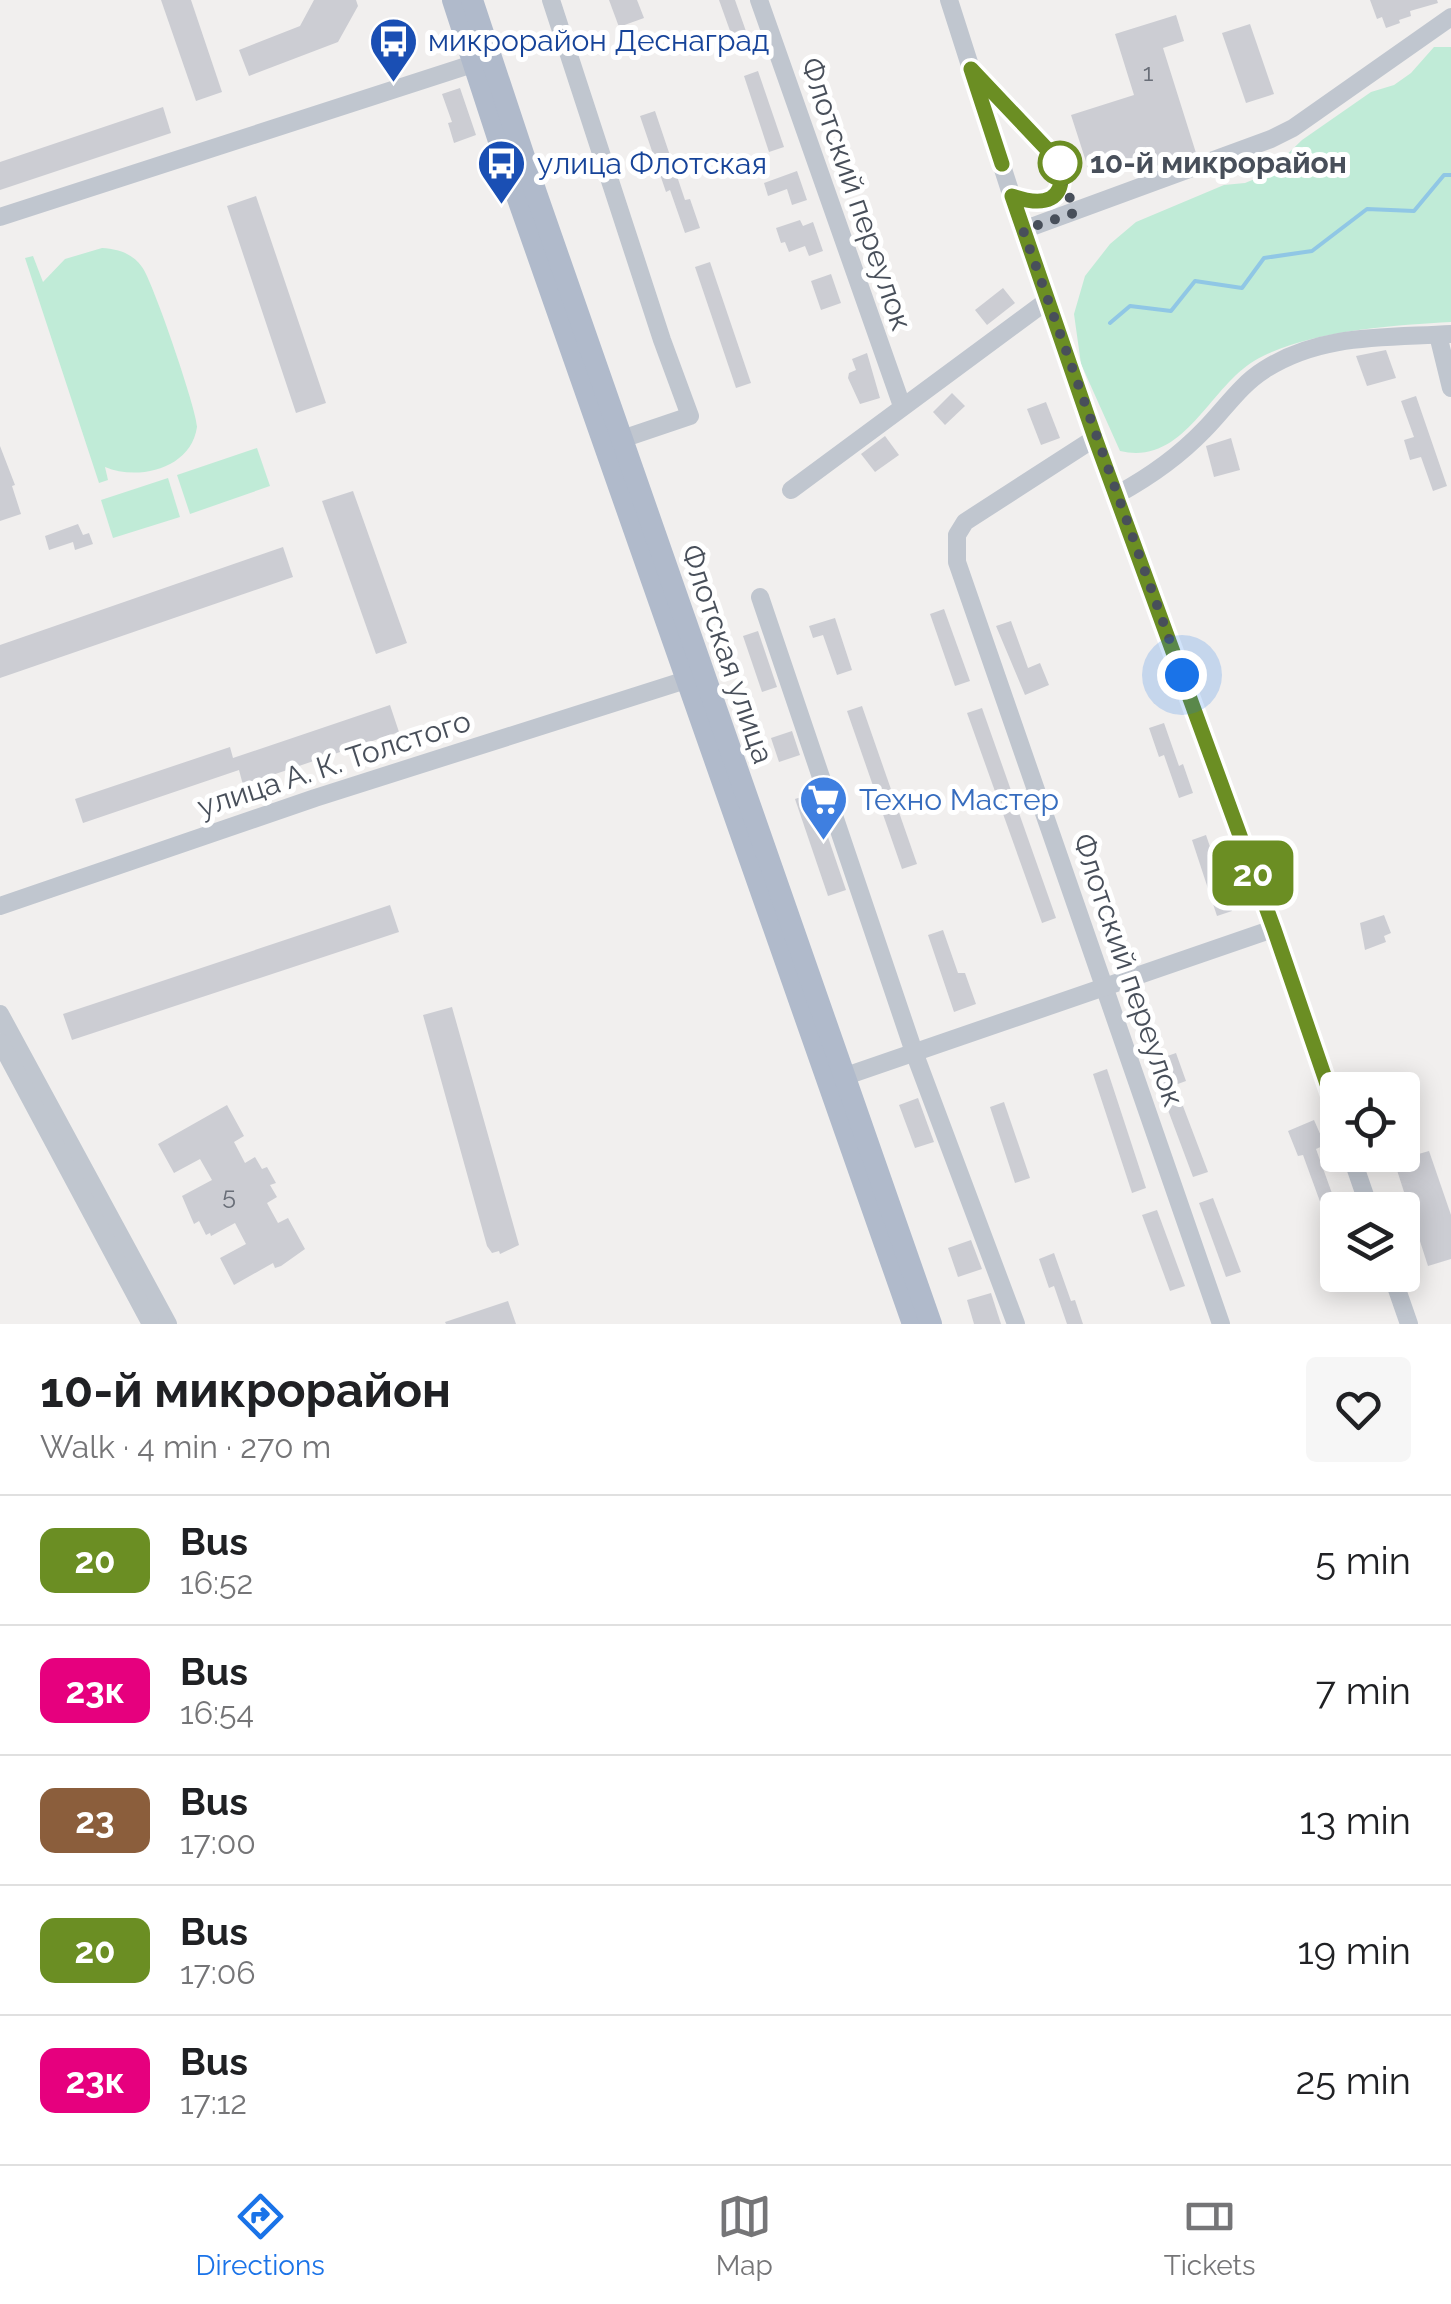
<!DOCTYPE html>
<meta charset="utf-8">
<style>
:root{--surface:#fff;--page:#f6f6f6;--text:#202124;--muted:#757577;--line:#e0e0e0;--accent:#1a73e8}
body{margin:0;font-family:Raleway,sans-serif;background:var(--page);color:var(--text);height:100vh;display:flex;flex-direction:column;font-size:38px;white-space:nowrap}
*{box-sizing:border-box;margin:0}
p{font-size:32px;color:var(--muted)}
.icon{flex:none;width:55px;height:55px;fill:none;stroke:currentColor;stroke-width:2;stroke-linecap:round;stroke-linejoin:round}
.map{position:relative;height:1324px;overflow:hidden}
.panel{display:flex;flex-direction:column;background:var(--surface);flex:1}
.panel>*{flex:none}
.badge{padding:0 20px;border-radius:15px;font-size:35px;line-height:65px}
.tools{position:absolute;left:1320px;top:1072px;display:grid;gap:20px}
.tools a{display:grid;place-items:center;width:100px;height:100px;border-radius:10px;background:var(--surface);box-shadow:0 5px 25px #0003;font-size:50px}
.you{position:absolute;width:50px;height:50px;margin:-25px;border:8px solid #fff;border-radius:50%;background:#1a73e8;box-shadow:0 0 0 15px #1a73e833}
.map>.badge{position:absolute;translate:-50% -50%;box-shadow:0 0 0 5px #fff}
.round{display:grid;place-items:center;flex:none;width:105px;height:105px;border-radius:10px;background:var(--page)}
.head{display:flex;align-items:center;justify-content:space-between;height:170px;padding:0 40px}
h1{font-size:48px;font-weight:700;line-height:75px}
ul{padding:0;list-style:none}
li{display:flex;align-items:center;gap:30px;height:130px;padding:0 40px;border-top:2px solid var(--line)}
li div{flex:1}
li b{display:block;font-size:38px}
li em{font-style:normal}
li .badge{min-width:110px;font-weight:700;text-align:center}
.tab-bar{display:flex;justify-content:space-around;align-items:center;height:140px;border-top:2px solid var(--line);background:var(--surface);font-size:28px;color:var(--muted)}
.tab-bar a{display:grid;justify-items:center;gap:5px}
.tab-bar .on{color:var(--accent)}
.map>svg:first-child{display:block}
.green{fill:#c0ebd7}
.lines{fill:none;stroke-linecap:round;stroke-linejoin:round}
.stream{stroke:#90c7e5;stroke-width:4}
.building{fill:#cccdd3}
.minor{stroke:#c0c6cf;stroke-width:18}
.major{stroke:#b0bacb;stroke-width:22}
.line-casing{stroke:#fff;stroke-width:22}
.line{stroke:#6b8e23;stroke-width:15}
.walk{stroke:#484f5a;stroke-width:10;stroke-dasharray:0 18}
.stop-dot{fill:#fff;stroke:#6b8e23;stroke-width:5}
.labels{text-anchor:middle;stroke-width:10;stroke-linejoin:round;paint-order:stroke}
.number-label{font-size:25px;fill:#696e78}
.transit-label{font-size:30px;fill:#164399;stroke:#fff;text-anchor:start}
.stop-label{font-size:30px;font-weight:bold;fill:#484f5a;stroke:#fff;text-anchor:start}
.street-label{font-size:30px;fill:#484f5a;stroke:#fff}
.shop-label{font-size:30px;fill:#366cbe;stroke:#fff;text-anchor:start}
</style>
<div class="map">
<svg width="1451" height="1324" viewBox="0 0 1451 1324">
<rect width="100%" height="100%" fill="#f1efee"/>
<g class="green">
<path d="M1434 47H1451V322C1393 325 1305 331 1254 361 1208 389 1184 466 1120 451L1081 364 1074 314 1085 276 1110 244 1136 222 1224 185 1245 183 1267 174 1302 140 1371 92 1394 85 1411 73Z"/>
<path d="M102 248C118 249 132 253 142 267 152 279 198 413 197 427 191 469 138 481 105 467L108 480 99 483 25 258 33 256 43 282 65 259Z"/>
<polygon points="257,448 270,486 190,514 177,475"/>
<polygon points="168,478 180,517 113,538 101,500"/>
</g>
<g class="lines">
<polyline class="stream" points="1110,323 1130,306 1171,311 1195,281 1242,288 1264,258 1312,251 1367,209 1414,211 1444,175 1451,175"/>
</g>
<g class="building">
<polygon points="161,0 191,0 222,92 196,101"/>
<polygon points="314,0 356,0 358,6 338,42 249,76 239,50 300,26"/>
<polygon points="609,0 637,0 644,18 619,27"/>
<polygon points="719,0 735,0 748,37 734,42"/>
<polygon points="1370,0 1437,0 1438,3 1410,11 1411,16 1399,20 1400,23 1386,28 1382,17 1377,19"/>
<polygon points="1176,15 1184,41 1163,48 1196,153 1134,173 1130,162 1090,174 1071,115 1134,95 1115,34"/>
<polygon points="1250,24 1274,94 1246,103 1222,33"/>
<polygon points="758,71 784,147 769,152 744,76"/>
<polygon points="460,88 476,135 454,143 448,123 452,122 442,94"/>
<polygon points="163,107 171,133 0,190 0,162"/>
<polygon points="655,111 685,200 690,199 700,228 685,233 670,190 666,192 640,116"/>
<polygon points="797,171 807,200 792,205 787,189 768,196 764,183"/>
<polygon points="256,196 326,403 296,413 227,206"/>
<polygon points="800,220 803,226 813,222 823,251 809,256 805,246 789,252 785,242 781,243 776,228"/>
<polygon points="882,255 904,320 890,325 867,260"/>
<polygon points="710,262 751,383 736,388 695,267"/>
<polygon points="831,274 841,303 821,310 811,281"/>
<polygon points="1003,288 1015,303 987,325 975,310"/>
<polygon points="1386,350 1396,378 1367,386 1356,356"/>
<polygon points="867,353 880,398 860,404 848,378 849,373 856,370 852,359"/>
<polygon points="952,393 965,406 945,425 933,412"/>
<polygon points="1416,396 1447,486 1433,491 1421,457 1410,460 1404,440 1414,437 1401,401"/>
<polygon points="1046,402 1060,438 1041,445 1027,409"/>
<polygon points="885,436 899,455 875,472 861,454"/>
<polygon points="1231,438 1240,470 1214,477 1206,446"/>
<polygon points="0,446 15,485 12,486 21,514 0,521"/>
<polygon points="353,491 407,643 376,654 322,501"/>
<polygon points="78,524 83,535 89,533 93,544 75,550 73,542 49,550 45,536"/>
<polygon points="283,547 293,577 0,678 0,645"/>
<polygon points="944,609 970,681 955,686 930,614"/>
<polygon points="835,618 852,670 837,675 823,635 813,638 809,626"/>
<polygon points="1011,621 1028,668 1040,663 1049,685 1025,695 996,626"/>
<polygon points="758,631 777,687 762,692 743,636"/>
<polygon points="390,705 399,732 243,785 239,770 83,823 75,799 230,747 233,758"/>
<polygon points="862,706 917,864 902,869 847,711"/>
<polygon points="982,708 1056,918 1042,923 967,713"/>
<polygon points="1164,723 1179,766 1183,764 1193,793 1179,798 1164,755 1159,757 1149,728"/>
<polygon points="792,731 800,755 779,762 771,738"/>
<polygon points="813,793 846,890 828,896 795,799"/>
<polygon points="1206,835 1232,911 1217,916 1192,840"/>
<polygon points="390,905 399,932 72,1040 63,1014"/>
<polygon points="1384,915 1391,933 1384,936 1386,942 1365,950 1360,923"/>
<polygon points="943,930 958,973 965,973 976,1004 954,1012 928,935"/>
<polygon points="452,1007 519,1245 500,1254 499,1251 492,1253 487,1246 423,1015"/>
<polygon points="1176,1053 1186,1081 1175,1085 1208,1172 1193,1177 1150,1062"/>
<polygon points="1107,1069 1146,1188 1132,1193 1093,1074"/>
<polygon points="918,1098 934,1142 915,1148 899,1105"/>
<polygon points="1004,1102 1030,1178 1015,1183 990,1107"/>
<polygon points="227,1105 244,1136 234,1142 245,1163 255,1157 262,1169 267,1167 276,1183 270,1185 277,1197 267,1203 278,1223 288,1218 305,1249 281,1266 275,1268 273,1263 234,1285 220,1258 246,1244 235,1223 211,1236 210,1233 206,1235 199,1221 194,1224 182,1196 212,1180 200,1159 174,1173 158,1144"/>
<polygon points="1314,1120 1325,1145 1316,1149 1338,1210 1338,1251 1303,1155 1298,1156 1288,1131"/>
<polygon points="1429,1151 1451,1215 1451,1259 1428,1266 1394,1161"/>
<polygon points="1213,1198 1241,1272 1226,1277 1199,1203"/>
<polygon points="1157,1210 1185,1286 1170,1291 1142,1215"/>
<polygon points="971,1240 982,1269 958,1277 948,1248"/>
<polygon points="1054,1253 1071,1301 1075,1300 1083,1324 1067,1324 1054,1286 1049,1288 1039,1259"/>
<polygon points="991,1293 1001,1324 974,1324 967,1300"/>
<polygon points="508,1301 516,1324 446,1324 445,1322"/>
</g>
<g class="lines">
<g class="minor">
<polyline points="551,0 662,340 690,416 622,439"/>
<polyline points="759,0 902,406"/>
<path d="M949 0C996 146 1041 294 1095 438 1180 663 1260 889 1338 1116"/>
<polyline points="0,217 485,60"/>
<polyline points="1023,230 1271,139 1293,128 1451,17"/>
<polyline points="1438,335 1451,388"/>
<polyline points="1095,438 965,522 957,535 957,562 1221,1324"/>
<polyline points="791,490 1048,300"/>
<path d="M1118 494C1151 476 1178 457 1204 430 1224 410 1240 385 1264 370 1321 333 1386 338 1451 334"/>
<polyline points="760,597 914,1052 1016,1324"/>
<polyline points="0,906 315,798 686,680"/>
<polyline points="0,1014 168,1324"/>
<polyline points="0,1042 151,1324"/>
<polyline points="843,1077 1273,929"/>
<polyline points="1351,1155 1370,1210"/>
<polyline points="1392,1275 1409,1324"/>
</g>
<g class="major">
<polyline points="453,0 516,193 913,1324"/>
<polyline points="472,0 536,193 931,1324"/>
</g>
</g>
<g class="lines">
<defs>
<path id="line" d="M1002 164 971 69 1060 163C1067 202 1044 207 1012 196L1095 438 1274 929 1338 1116"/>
</defs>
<use href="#line" class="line-casing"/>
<use href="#line" class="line"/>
<polyline class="walk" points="1060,163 1074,213 1023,230 1182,675"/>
</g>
<defs>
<symbol id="bus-pin" viewBox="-11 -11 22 30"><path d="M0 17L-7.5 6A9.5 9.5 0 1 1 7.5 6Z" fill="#1a4fb4" stroke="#fff"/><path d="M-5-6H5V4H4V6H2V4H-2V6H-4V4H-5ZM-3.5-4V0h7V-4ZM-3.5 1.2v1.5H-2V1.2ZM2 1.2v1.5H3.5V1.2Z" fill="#fff"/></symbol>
<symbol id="supermarket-pin" viewBox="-11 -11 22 30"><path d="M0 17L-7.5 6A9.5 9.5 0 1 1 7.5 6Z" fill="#3f7fe0" stroke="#fff"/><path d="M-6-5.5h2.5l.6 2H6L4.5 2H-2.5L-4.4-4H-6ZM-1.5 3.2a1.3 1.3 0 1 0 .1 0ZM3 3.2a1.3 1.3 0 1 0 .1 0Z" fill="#fff"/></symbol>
</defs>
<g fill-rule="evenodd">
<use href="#bus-pin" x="366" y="14" width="55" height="75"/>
<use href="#bus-pin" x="474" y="136" width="55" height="75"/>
<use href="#supermarket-pin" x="796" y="772" width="55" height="75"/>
</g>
<circle class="stop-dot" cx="1060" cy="163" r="20"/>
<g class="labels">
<g class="number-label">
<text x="1148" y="81">1</text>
<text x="229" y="1204">5</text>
</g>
<g class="transit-label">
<text x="428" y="51">микрорайон Деснаград</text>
<text x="537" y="174">улица Флотская</text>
</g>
<g class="stop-label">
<text x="1090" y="173">10-й микрорайон</text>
</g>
<g class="street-label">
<text transform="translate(856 194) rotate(71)" y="10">Флотский переулок</text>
<text transform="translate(727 654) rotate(71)" y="10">Флотская улица</text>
<text transform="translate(334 764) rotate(-18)" y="10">улица А. К. Толстого</text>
<text transform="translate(1128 970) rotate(71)" y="10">Флотский переулок</text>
</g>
<g class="shop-label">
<text x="859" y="810">Техно Мастер</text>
</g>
</g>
</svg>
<div class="tools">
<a><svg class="icon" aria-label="locate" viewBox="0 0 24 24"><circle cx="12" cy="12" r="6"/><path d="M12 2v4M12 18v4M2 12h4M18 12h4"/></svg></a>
<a><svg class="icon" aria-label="layers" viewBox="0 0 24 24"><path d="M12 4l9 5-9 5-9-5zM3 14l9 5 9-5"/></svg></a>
</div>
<div class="you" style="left:1182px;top:675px"></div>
<b class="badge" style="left:1253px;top:873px;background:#6b8e23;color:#fff">20</b>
</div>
<section class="panel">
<div class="head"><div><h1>10-й микрорайон</h1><p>Walk · 4 min · 270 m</p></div><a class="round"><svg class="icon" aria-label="heart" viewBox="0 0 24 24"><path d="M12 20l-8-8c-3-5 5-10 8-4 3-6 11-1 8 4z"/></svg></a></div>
<ul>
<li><span class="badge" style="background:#6b8e23;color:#fff">20</span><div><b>Bus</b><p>16:52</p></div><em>5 min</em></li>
<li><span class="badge" style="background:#e6007e;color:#fff">23к</span><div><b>Bus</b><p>16:54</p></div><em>7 min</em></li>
<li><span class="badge" style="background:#8b5e3c;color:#fff">23</span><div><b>Bus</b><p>17:00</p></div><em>13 min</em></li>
<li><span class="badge" style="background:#6b8e23;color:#fff">20</span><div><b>Bus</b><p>17:06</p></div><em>19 min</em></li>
<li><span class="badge" style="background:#e6007e;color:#fff">23к</span><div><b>Bus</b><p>17:12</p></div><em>25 min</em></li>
</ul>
</section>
<nav class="tab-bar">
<a class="on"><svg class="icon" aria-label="directions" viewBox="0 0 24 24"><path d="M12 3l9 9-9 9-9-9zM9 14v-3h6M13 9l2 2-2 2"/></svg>Directions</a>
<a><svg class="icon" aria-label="map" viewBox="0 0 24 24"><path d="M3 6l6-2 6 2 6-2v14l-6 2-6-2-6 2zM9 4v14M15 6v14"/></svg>Map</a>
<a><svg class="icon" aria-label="tickets" viewBox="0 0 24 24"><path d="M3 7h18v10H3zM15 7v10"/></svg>Tickets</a>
</nav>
